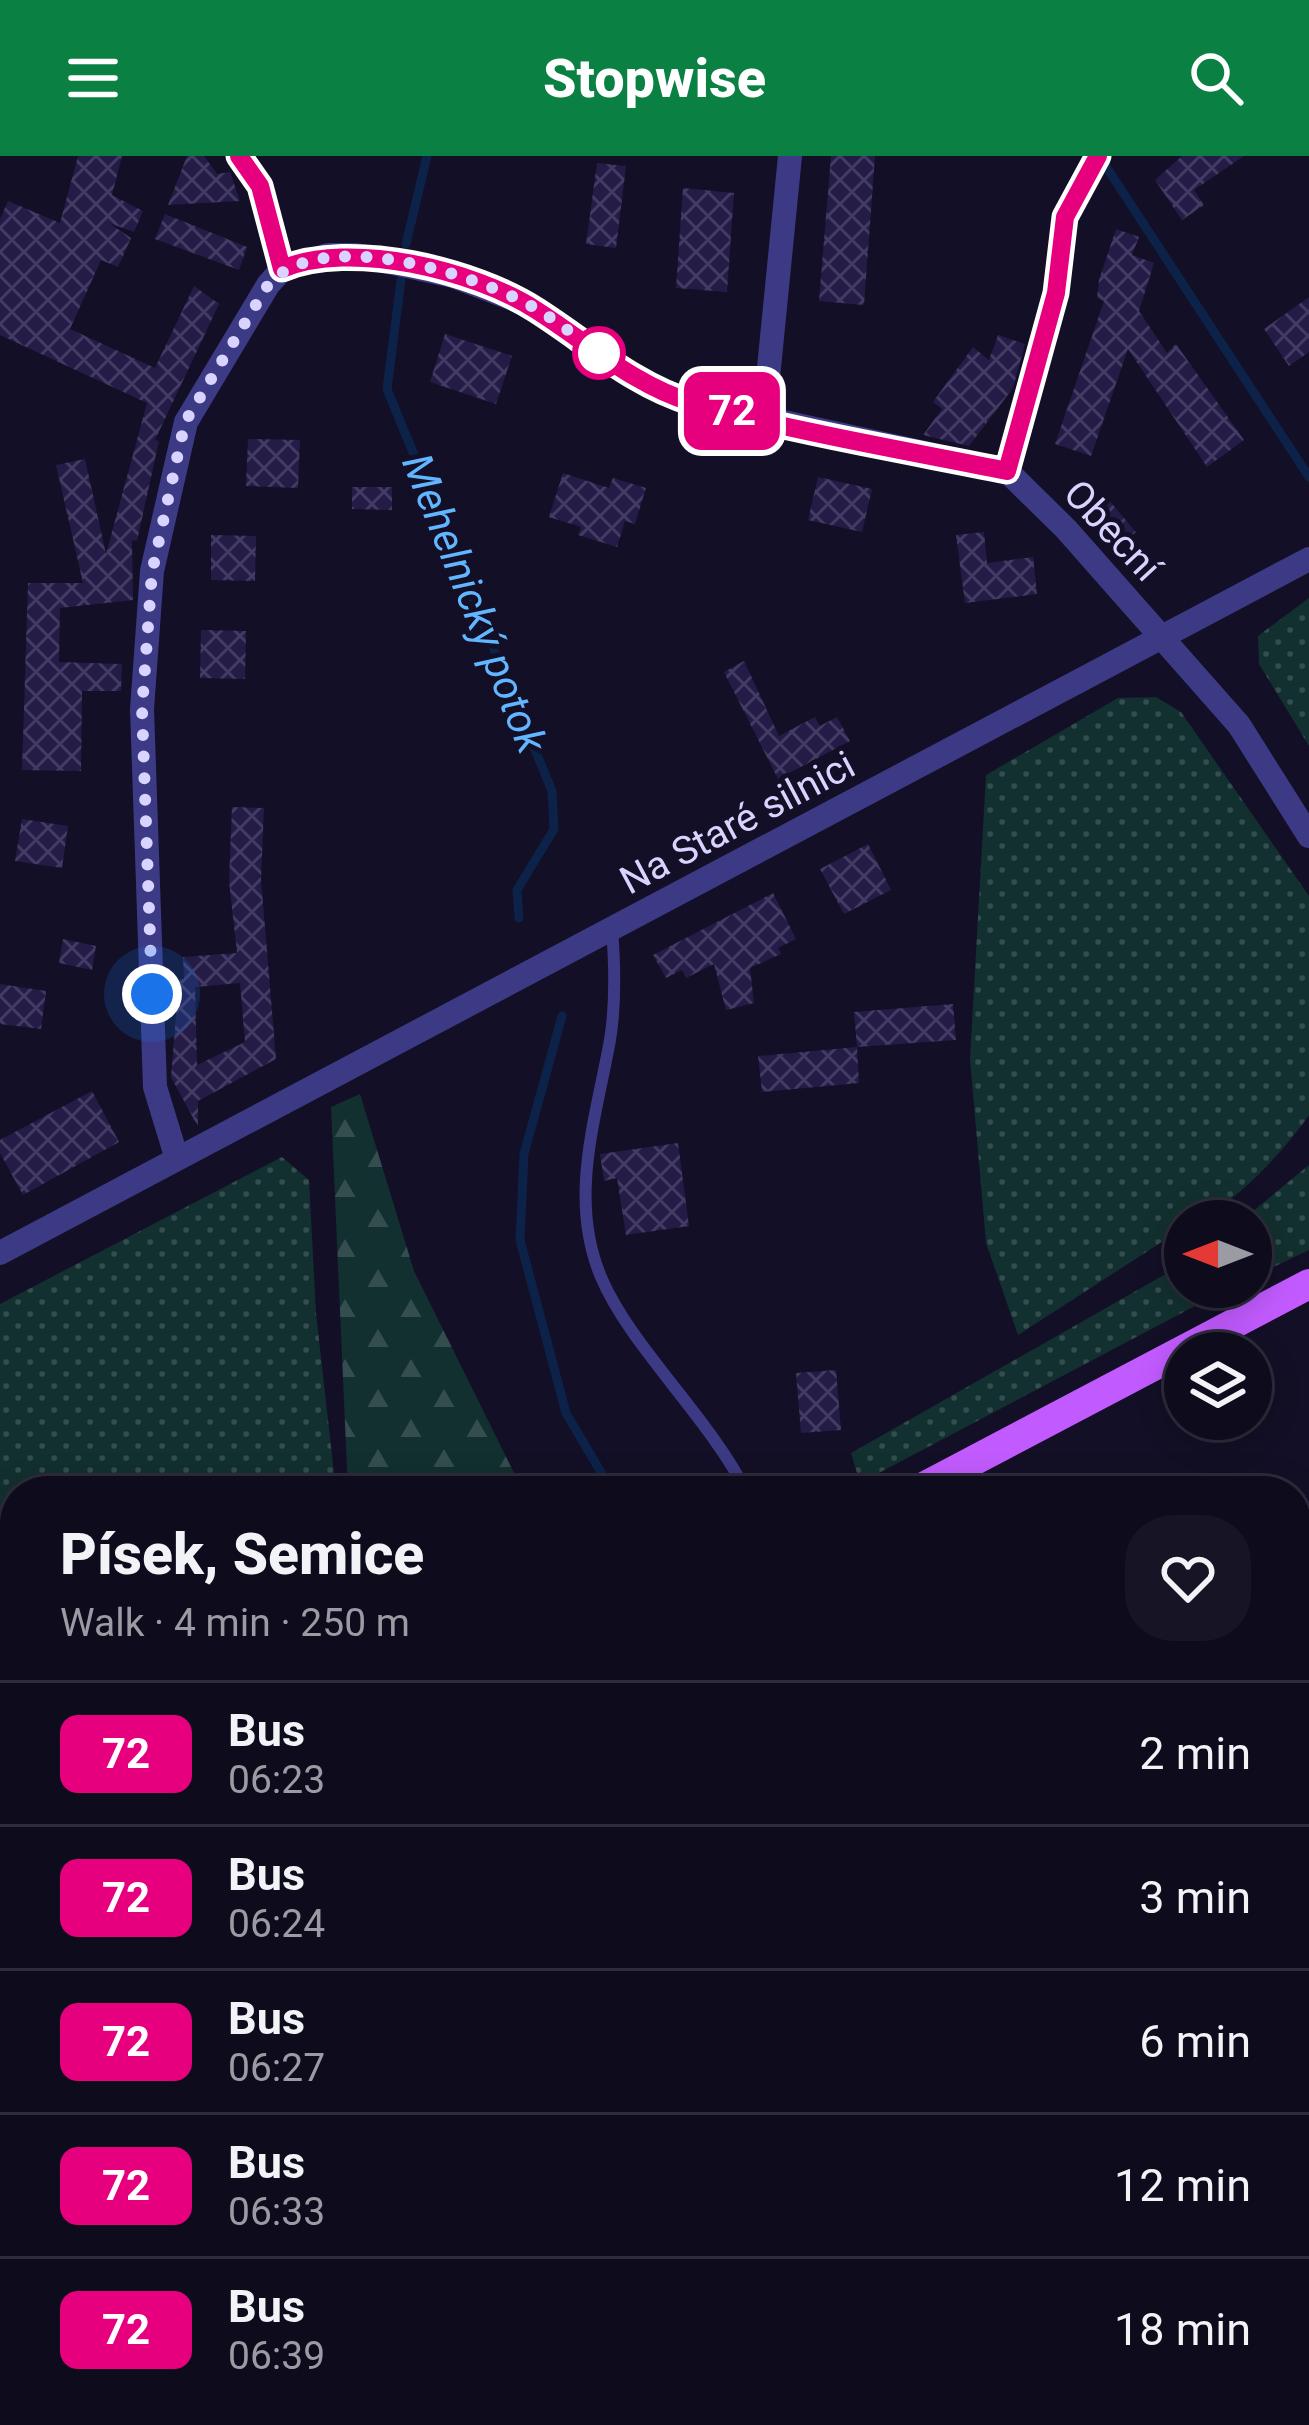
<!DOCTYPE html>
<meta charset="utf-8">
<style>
:root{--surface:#0e0b1c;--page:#171425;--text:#f1f3f6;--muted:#9b9ba3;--line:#2e2b3b;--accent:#0b8043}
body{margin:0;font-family:Roboto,sans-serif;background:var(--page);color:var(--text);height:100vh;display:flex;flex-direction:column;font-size:45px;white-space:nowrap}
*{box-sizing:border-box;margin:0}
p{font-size:39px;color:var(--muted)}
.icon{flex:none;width:66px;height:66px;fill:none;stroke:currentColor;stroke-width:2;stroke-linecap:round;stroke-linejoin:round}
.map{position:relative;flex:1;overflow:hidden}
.side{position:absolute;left:0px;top:1320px;width:1311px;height:951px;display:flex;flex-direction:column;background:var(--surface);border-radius:48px 48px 0 0;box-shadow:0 6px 30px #0003,0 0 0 3px var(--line)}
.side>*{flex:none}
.badge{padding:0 24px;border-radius:18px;font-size:42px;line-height:78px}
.needle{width:78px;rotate:270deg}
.tools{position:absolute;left:1164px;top:1044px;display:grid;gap:24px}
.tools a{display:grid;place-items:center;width:108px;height:108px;border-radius:50%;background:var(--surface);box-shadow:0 6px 30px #0003,0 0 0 3px var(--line);font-size:60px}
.you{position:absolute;width:60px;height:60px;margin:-30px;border:9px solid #fff;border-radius:50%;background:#1a73e8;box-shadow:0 0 0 18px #1a73e833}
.map>.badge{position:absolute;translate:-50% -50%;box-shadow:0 0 0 6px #fff}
.round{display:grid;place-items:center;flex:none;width:126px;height:126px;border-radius:48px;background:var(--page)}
.head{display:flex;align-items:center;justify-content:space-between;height:204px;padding:0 60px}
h1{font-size:57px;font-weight:800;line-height:90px}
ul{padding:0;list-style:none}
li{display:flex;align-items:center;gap:36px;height:144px;padding:0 60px;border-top:3px solid var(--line)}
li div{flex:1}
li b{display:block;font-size:45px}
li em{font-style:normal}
li .badge{min-width:132px;font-weight:700;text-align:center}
header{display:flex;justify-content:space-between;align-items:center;height:156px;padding:0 60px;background:var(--accent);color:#fff;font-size:54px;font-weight:800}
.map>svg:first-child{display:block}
.grass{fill:url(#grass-dots)}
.forest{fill:url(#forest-firs)}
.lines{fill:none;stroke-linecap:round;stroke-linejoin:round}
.stream{stroke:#0c2248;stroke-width:9}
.building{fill:url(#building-cross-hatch);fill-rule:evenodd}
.path{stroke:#2fb8b0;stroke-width:6;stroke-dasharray:6 9;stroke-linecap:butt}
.service{stroke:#3d3a85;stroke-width:12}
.minor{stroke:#3d3a85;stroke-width:24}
.primary{stroke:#c25bff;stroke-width:30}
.line-casing{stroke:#fff;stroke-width:27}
.line{stroke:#e6007e;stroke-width:18}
.walk{stroke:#d9d4ff;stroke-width:12;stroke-dasharray:0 21.6}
.stop-dot{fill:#fff;stroke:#e6007e;stroke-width:6}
.labels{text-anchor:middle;stroke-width:10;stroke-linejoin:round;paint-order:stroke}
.street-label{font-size:39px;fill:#d9d4ff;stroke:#130f26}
.water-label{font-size:42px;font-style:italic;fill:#62b6ff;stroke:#130f26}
</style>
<header><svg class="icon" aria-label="menu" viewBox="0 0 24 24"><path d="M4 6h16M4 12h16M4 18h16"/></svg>Stopwise<svg class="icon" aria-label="search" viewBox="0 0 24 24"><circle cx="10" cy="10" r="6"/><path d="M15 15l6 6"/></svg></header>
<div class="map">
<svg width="1309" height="2269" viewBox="0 0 1309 2269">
<defs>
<pattern id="grass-dots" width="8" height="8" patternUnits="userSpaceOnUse" patternTransform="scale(3)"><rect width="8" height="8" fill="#12302f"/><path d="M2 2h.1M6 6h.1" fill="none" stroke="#344d4e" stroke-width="1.8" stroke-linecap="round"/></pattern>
<pattern id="forest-firs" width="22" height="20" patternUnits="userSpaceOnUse" patternTransform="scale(3)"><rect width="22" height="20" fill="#12302f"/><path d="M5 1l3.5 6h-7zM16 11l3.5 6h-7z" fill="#344d4e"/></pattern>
<pattern id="building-cross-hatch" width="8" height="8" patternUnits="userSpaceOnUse" patternTransform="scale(3)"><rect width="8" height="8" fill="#241b47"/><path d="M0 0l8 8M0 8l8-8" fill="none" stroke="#433b63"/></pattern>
</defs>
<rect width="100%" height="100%" fill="#130f26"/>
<g class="grass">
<polygon points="1309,442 1309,590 1259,508 1258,480"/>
<path d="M1156 541 1181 556 1309 740V959C1288 990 1223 1065 1185 1065V1071L1018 1179 986 1087 970 903 986 619 1118 542Z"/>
<polygon points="282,1001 309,1024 316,1157 336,1335 15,1335 15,1617 0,1616 0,1148"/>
<polygon points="1309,1009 1309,1094 1251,1122 1251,1065 1241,1065"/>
<polygon points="1185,1107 1185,1131 1231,1131 860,1327 851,1297"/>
</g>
<polygon class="forest" points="360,938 414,1115 523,1335 348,1335 331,951"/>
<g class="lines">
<g class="stream">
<polyline points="1105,9 1309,321"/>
<polyline points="406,88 427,0"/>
<polyline points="401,124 387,233 552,635 554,673 517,734 519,762"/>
<polyline points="562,860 524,998 520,1084 566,1257 612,1335"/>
<polyline points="581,2269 583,2256"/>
</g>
</g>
<g class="building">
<polygon points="78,0 122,0 112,39 143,55 134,76 109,67 131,82 118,111 101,104 70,173 155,212 194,130 219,148 155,284 159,285 137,385 132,384 133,444 60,452 59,506 122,508 121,535 82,535 81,615 22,614 28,427 83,427 56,309 85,303 106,398 147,247 0,179 0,63 8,45 60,67"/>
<polygon points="187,0 204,0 217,18 230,16 240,45 168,49"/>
<polygon points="831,0 875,0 864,149 819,145"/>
<polygon points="1182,0 1244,0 1194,34 1204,49 1182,64 1155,24"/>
<polygon points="597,7 626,10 616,92 586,88"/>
<polygon points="683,32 734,37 727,136 676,132"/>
<polygon points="165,58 247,91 239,114 155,83"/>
<polygon points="1116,73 1139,81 1132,99 1154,107 1139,155 1167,197 1176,188 1244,284 1207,311 1128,193 1091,300 1055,288 1104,145 1097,142 1099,124"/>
<polygon points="1309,141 1309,196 1289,210 1264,173"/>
<polygon points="445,178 512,200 496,248 430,226"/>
<polygon points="998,179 1025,188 1013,232 969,290 923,279 942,253 933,246 973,191 989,204"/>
<polygon points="248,283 300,284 298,332 246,330"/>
<polygon points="563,317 609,332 613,322 646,332 635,368 625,365 617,391 578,379 581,371 549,361"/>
<polygon points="818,321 872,333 862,376 808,364"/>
<polygon points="352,331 392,331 392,354 352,353"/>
<polygon points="1107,342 1136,376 1114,396 1084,362"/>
<polygon points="984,376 987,407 1033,401 1037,438 965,447 956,379"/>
<polygon points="211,379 256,380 255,425 211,424"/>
<polygon points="201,474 246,475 245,523 200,522"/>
<polygon points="744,505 779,580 815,561 820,570 837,561 850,585 778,623 724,516"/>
<path d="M232 651 264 652 261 723 276 903 198 945V971L171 921 179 823H184L183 801 237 797 229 725ZM240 827 245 886 197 909 195 831Z"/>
<polygon points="22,663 68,670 62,712 15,705"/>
<polygon points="868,688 891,734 844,758 820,713"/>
<polygon points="773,737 796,783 778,792 781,798 750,812 754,847 726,854 714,808 686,822 682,814 666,822 653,799"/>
<polygon points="63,783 96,790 92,814 59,807"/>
<polygon points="0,828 46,835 41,873 0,868"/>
<polygon points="953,848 956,884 857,891 854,856"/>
<polygon points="857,891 859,927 762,936 758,900"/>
<polygon points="92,935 119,986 23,1039 0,997 0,984"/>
<polygon points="678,987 689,1070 626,1079 617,1022 604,1025 600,998"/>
<polygon points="836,1214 841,1274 801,1277 796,1217"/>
</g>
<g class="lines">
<polyline class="path" points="559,2269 562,2256"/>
<g class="service">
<path d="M612 773C615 810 616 847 610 884 596 962 568 1043 601 1121 630 1190 708 1260 746 1335"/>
<polyline points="0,1841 15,1825"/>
</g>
<g class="minor">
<polyline points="239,0 260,30 282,113"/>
<polyline points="764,262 790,0"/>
<polyline points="1007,315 1056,137 1065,61 1098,0"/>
<polyline points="176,1000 155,931 142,553 152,415 186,266 268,129 282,113 328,99 356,99 453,120 531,150 639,225 692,246 1007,315 1066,373 1239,569 1309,680"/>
<polyline points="0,1097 1309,403"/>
</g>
<g class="primary">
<polyline points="916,1335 1309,1128"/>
<polyline points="0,1704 15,1699"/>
</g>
</g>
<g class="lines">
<defs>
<path id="line" d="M239 0 260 30 282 113C350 84 474 114 536 154 588 187 633 229 693 247 795 276 903 294 1007 315L1056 137 1065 61 1098 0"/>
</defs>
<use href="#line" class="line-casing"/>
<use href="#line" class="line"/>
<path class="walk" d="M152 838 142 553 152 416 185 266 268 129C320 69 473 117 533 151 558 165 580 184 603 200L599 197"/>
</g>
<circle class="stop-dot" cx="599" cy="197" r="24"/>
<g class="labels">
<g class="street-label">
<text transform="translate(1113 374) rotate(47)" y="14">Obecní</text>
<text transform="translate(737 666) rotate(-28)" y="14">Na Staré silnici</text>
</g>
<g class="water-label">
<text transform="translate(475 447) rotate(68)" y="15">Mehelnický potok</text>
</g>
</g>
</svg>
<div class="tools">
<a><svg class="needle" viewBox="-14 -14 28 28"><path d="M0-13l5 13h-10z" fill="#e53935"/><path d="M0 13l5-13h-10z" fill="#9b9ba3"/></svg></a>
<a><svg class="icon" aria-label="layers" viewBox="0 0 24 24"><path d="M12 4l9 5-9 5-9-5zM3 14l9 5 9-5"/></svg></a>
</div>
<div class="you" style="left:152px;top:838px"></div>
<b class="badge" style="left:732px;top:255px;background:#e6007e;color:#fff">72</b>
<section class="side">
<div class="head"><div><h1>Písek, Semice</h1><p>Walk · 4 min · 250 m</p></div><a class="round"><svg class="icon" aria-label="heart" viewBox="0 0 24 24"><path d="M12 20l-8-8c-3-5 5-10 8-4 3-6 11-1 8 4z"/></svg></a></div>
<ul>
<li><span class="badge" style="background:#e6007e;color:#fff">72</span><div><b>Bus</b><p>06:23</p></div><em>2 min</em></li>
<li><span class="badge" style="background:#e6007e;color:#fff">72</span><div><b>Bus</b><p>06:24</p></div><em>3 min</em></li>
<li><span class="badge" style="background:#e6007e;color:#fff">72</span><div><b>Bus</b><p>06:27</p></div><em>6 min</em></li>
<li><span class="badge" style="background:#e6007e;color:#fff">72</span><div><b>Bus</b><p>06:33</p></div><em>12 min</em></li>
<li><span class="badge" style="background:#e6007e;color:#fff">72</span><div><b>Bus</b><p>06:39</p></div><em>18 min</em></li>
</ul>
</section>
</div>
